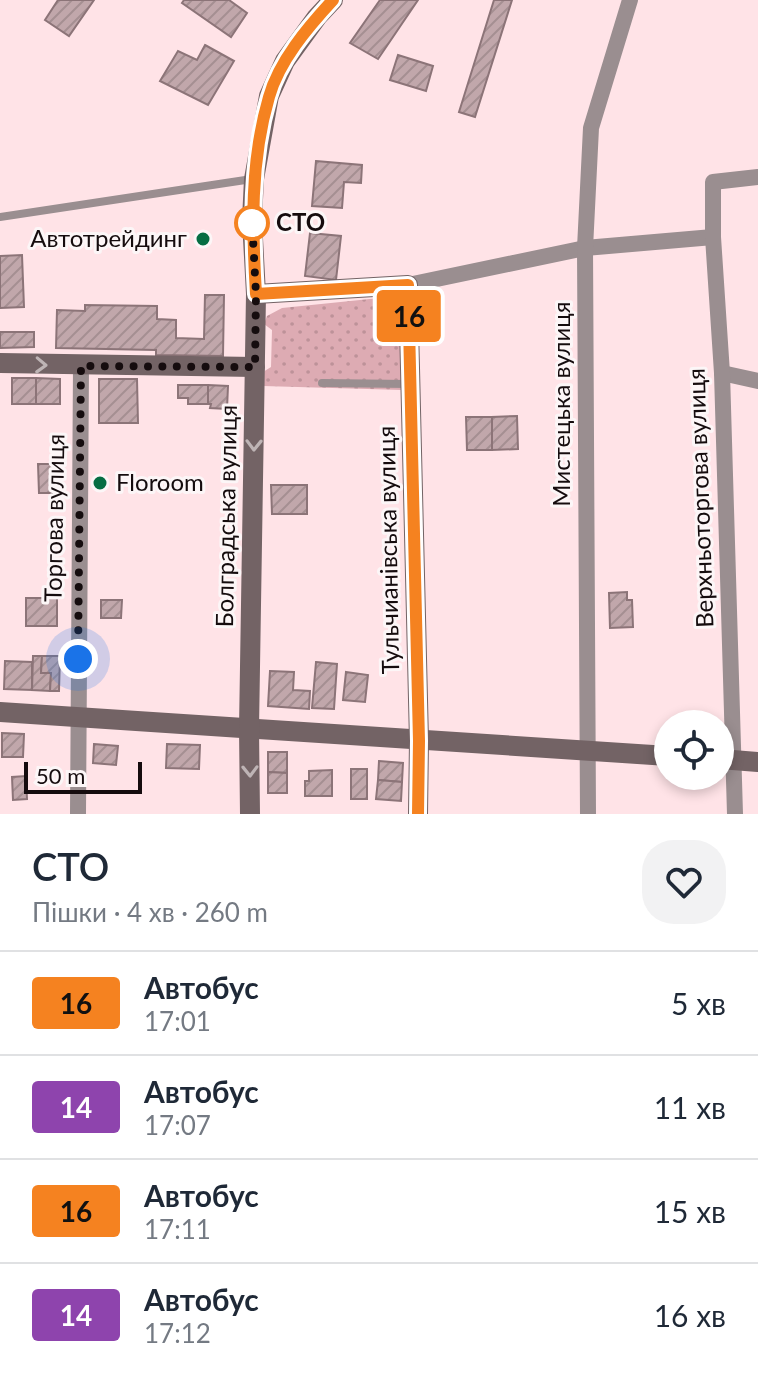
<!DOCTYPE html>
<html lang="uk">
<meta charset="utf-8">
<style>
:root{--surface:#fff;--page:#f2f2f3;--text:#1f2937;--muted:#747a83;--line:#e0e1e3}
body{margin:0;font-family:Lato,sans-serif;background:var(--page);color:var(--text);height:100vh;display:flex;flex-direction:column;font-size:30px;white-space:nowrap}
*{box-sizing:border-box;margin:0}
p{font-size:26px;color:var(--muted)}
.icon{flex:none;width:44px;height:44px;fill:none;stroke:currentColor;stroke-width:2;stroke-linecap:round;stroke-linejoin:round}
.map{position:relative;height:814px;overflow:hidden}
.sheet{display:flex;flex-direction:column;background:var(--surface);flex:1}
.sheet>*{flex:none}
.badge{padding:0 16px;border-radius:6px;font-size:28px;line-height:52px}
.controls{position:absolute;left:654px;top:710px;display:grid;gap:16px}
.controls a{display:grid;place-items:center;width:80px;height:80px;border-radius:50%;background:var(--surface);box-shadow:0 4px 12px #0003;font-size:40px}
.scale{position:absolute;left:24px;bottom:20px;width:118px;box-sizing:border-box;padding-left:8px;border:4px solid #150c0e;border-top:0;font-size:22px;line-height:28px;white-space:nowrap;color:#150c0e;-webkit-text-stroke:6px #fcf6f7;paint-order:stroke}
.you{position:absolute;width:40px;height:40px;margin:-20px;border:6px solid #fff;border-radius:50%;background:#1a73e8;box-shadow:0 0 0 12px #1a73e833}
.map>.badge{position:absolute;translate:-50% -50%;box-shadow:0 0 0 4px #fff}
.round{display:grid;place-items:center;flex:none;width:84px;height:84px;border-radius:32px;background:var(--page)}
.head{display:flex;align-items:center;justify-content:space-between;height:136px;padding:0 32px}
h1{font-size:38px;font-weight:600;line-height:60px}
ul{padding:0;list-style:none}
li{display:flex;align-items:center;gap:24px;height:104px;padding:0 32px;border-top:2px solid var(--line)}
li div{flex:1}
li b{display:block;font-size:30px}
li em{font-style:normal}
li .badge{min-width:88px;font-weight:700;text-align:center}
.map>svg:first-child{display:block}
.park{fill:url(#park-dots)}
.building{fill:url(#building-hatch);stroke:#8c7478;stroke-width:2}
.lines{fill:none;stroke-linecap:round;stroke-linejoin:round}
.lane{stroke:#9a8e90;stroke-width:8}
.street{stroke:#9a8e90;stroke-width:16}
.secondary{stroke:#736365;stroke-width:20}
.oneway{stroke:#beb4b5}
.line-casing{stroke:#fff;stroke-width:18}
.line{stroke:#f58220;stroke-width:12}
.walk{stroke:#150c0e;stroke-width:8;stroke-dasharray:0 14.4}
.stop-dot{fill:#fff;stroke:#f58220;stroke-width:4}
.poi-dot{fill:#066d43;stroke:#fcf6f7;stroke-width:3}
.labels{text-anchor:middle;stroke-width:6;stroke-linejoin:round;paint-order:stroke}
.stop-label{font-size:24px;font-weight:bold;fill:#150c0e;stroke:#fcf6f7;text-anchor:start}
.poi-label{font-size:24px;fill:#150c0e;stroke:#fcf6f7;text-anchor:end}
.street-label{font-size:24px;fill:#150c0e;stroke:#fcf6f7}
</style>
<div class="map">
<svg width="758" height="814" viewBox="0 0 758 814">
<defs>
<pattern id="park-dots" width="8" height="8" patternUnits="userSpaceOnUse" patternTransform="scale(2)"><rect width="8" height="8" fill="#ddabb3"/><path d="M2 2h.1M6 6h.1" fill="none" stroke="#bd9299" stroke-width="1.8" stroke-linecap="round"/></pattern>
<pattern id="building-hatch" width="6" height="6" patternUnits="userSpaceOnUse" patternTransform="scale(2)"><rect width="6" height="6" fill="#c1a7ab"/><path d="M-1 1l2-2M0 6l6-6M5 7l2-2" fill="none" stroke="#a58f92"/></pattern>
</defs>
<rect width="100%" height="100%" fill="#ffe3e7"/>
<polygon class="park" points="399,296 402,390 263,386 263,372 271,367 272,330 264,324 267,316 282,308"/>
<g class="building">
<polygon points="58,0 94,0 69,36 45,20"/>
<polygon points="184,0 229,0 247,13 231,37 182,3"/>
<polygon points="380,0 418,0 378,59 350,43"/>
<polygon points="494,0 512,0 475,117 459,112"/>
<polygon points="205,45 234,61 208,105 160,81 178,51 197,60"/>
<polygon points="398,55 433,66 426,91 390,80"/>
<polygon points="316,161 362,165 361,183 344,182 342,208 312,206"/>
<polygon points="310,233 341,236 336,280 305,276"/>
<polygon points="22,255 24,307 0,308 0,256"/>
<polygon points="205,295 224,295 223,356 156,355 156,350 56,348 57,310 85,311 85,305 157,306 157,319 176,320 176,338 204,339"/>
<polygon points="0,332 34,332 34,347 0,348"/>
<rect x="12" y="378" width="24" height="26"/>
<polygon points="36,378 60,379 60,404 36,404"/>
<polygon points="99,379 137,379 138,423 99,423"/>
<polygon points="178,385 208,385 208,404 188,404 188,398 178,398"/>
<polygon points="208,385 228,386 227,409 210,408 211,404 208,404"/>
<polygon points="517,416 518,449 492,450 492,417"/>
<polygon points="466,417 492,417 492,450 467,450"/>
<polygon points="38,464 61,464 61,493 39,493"/>
<polygon points="271,485 307,485 307,514 272,514"/>
<polygon points="627,592 627,600 632,600 633,627 610,628 609,593"/>
<rect x="26" y="598" width="31" height="28"/>
<polygon points="101,600 122,600 121,618 101,618"/>
<polygon points="33,656 42,656 41,673 51,673 50,691 32,690"/>
<polygon points="42,656 60,656 59,691 50,691 51,673 41,673"/>
<polygon points="5,661 32,662 32,690 4,689"/>
<polygon points="316,662 337,664 334,709 312,708"/>
<polygon points="270,671 294,672 293,690 310,691 309,709 268,706"/>
<polygon points="346,672 368,675 365,702 343,700"/>
<polygon points="2,733 24,734 23,757 2,757"/>
<polygon points="94,744 118,746 116,765 93,763"/>
<polygon points="167,744 200,745 199,769 166,768"/>
<polygon points="268,752 287,752 287,773 268,772"/>
<polygon points="379,761 403,763 402,782 378,780"/>
<rect x="351" y="769" width="16" height="30"/>
<polygon points="332,770 332,796 305,796 305,781 309,781 309,771"/>
<polygon points="268,772 287,773 287,793 268,793"/>
<polygon points="26,776 27,799 13,800 12,777"/>
<polygon points="378,780 402,782 401,801 376,799"/>
</g>
<g class="lines">
<g class="lane">
<polyline points="0,217 252,179"/>
<polyline points="322,383 409,384"/>
</g>
<g class="street">
<polyline points="408,285 585,248 713,237"/>
<polyline points="722,373 758,381"/>
<polyline points="78,814 81,366"/>
<polyline points="588,814 585,248 591,128 630,0"/>
<polyline points="735,814 722,373 713,237 713,182 758,177"/>
</g>
<g class="secondary">
<polyline points="256,294 408,285 419,741 418,814"/>
<polyline points="0,363 255,367"/>
<polyline points="0,712 668,756"/>
<polyline points="720,759 758,762"/>
<polyline points="250,814 249,729 256,294 252,220 254,179 269,96 285,61 317,17 333,0"/>
</g>
</g>
<defs><path id="oneway-chevron" d="M-2-3.5L2.5 0L-2 3.5" fill="none" stroke-width="1.6" stroke-linecap="round" stroke-linejoin="round" transform="scale(2)"/></defs>
<g class="oneway">
<use href="#oneway-chevron" transform="translate(41 365) rotate(2)"/>
<use href="#oneway-chevron" transform="translate(254 445) rotate(91)"/>
<use href="#oneway-chevron" transform="translate(250 771) rotate(89)"/>
</g>
<g class="lines">
<defs>
<path id="line" d="M333 0C308 27 279 61 269 97 250 162 252 228 256 294L408 285 419 741 418 814"/>
</defs>
<use href="#line" class="line-casing"/>
<use href="#line" class="line"/>
<polyline class="walk" points="78,659 81,366 255,367 256,294 252,220 252,223"/>
</g>
<circle class="stop-dot" cx="252" cy="223" r="16"/>
<g class="poi-dot">
<circle cx="203" cy="239" r="8"/>
<circle cx="100" cy="483" r="8"/>
</g>
<g class="labels">
<g class="stop-label">
<text x="276" y="231">СТО</text>
</g>
<g class="poi-label">
<text x="187" y="247">Автотрейдинг</text>
<text x="116" y="491" text-anchor="start">Floroom</text>
</g>
<g class="street-label">
<text transform="translate(562 404) rotate(-90)" y="8">Мистецька вулиця</text>
<text transform="translate(701 498) rotate(-92)" y="8">Верхньоторгова вулиця</text>
<text transform="translate(227 516) rotate(-89)" y="8">Болградська вулиця</text>
<text transform="translate(55 518) rotate(-89)" y="8">Торгова вулиця</text>
<text transform="translate(389 550) rotate(-91)" y="8">Тульчианівська вулиця</text>
</g>
</g>
</svg>
<div class="controls">
<a><svg class="icon" aria-label="locate" viewBox="0 0 24 24"><circle cx="12" cy="12" r="6"/><path d="M12 2v4M12 18v4M2 12h4M18 12h4"/></svg></a>
</div>
<div class="scale">50 m</div>
<div class="you" style="left:78px;top:659px"></div>
<b class="badge" style="left:409px;top:316px;background:#f58220;color:#111">16</b>
</div>
<section class="sheet">
<div class="head"><div><h1>СТО</h1><p>Пішки · 4 хв · 260 m</p></div><a class="round"><svg class="icon" aria-label="heart" viewBox="0 0 24 24"><path d="M12 20l-8-8c-3-5 5-10 8-4 3-6 11-1 8 4z"/></svg></a></div>
<ul>
<li><span class="badge" style="background:#f58220;color:#111">16</span><div><b>Автобус</b><p>17:01</p></div><em>5 хв</em></li>
<li><span class="badge" style="background:#8e44ad;color:#fff">14</span><div><b>Автобус</b><p>17:07</p></div><em>11 хв</em></li>
<li><span class="badge" style="background:#f58220;color:#111">16</span><div><b>Автобус</b><p>17:11</p></div><em>15 хв</em></li>
<li><span class="badge" style="background:#8e44ad;color:#fff">14</span><div><b>Автобус</b><p>17:12</p></div><em>16 хв</em></li>
</ul>
</section>
